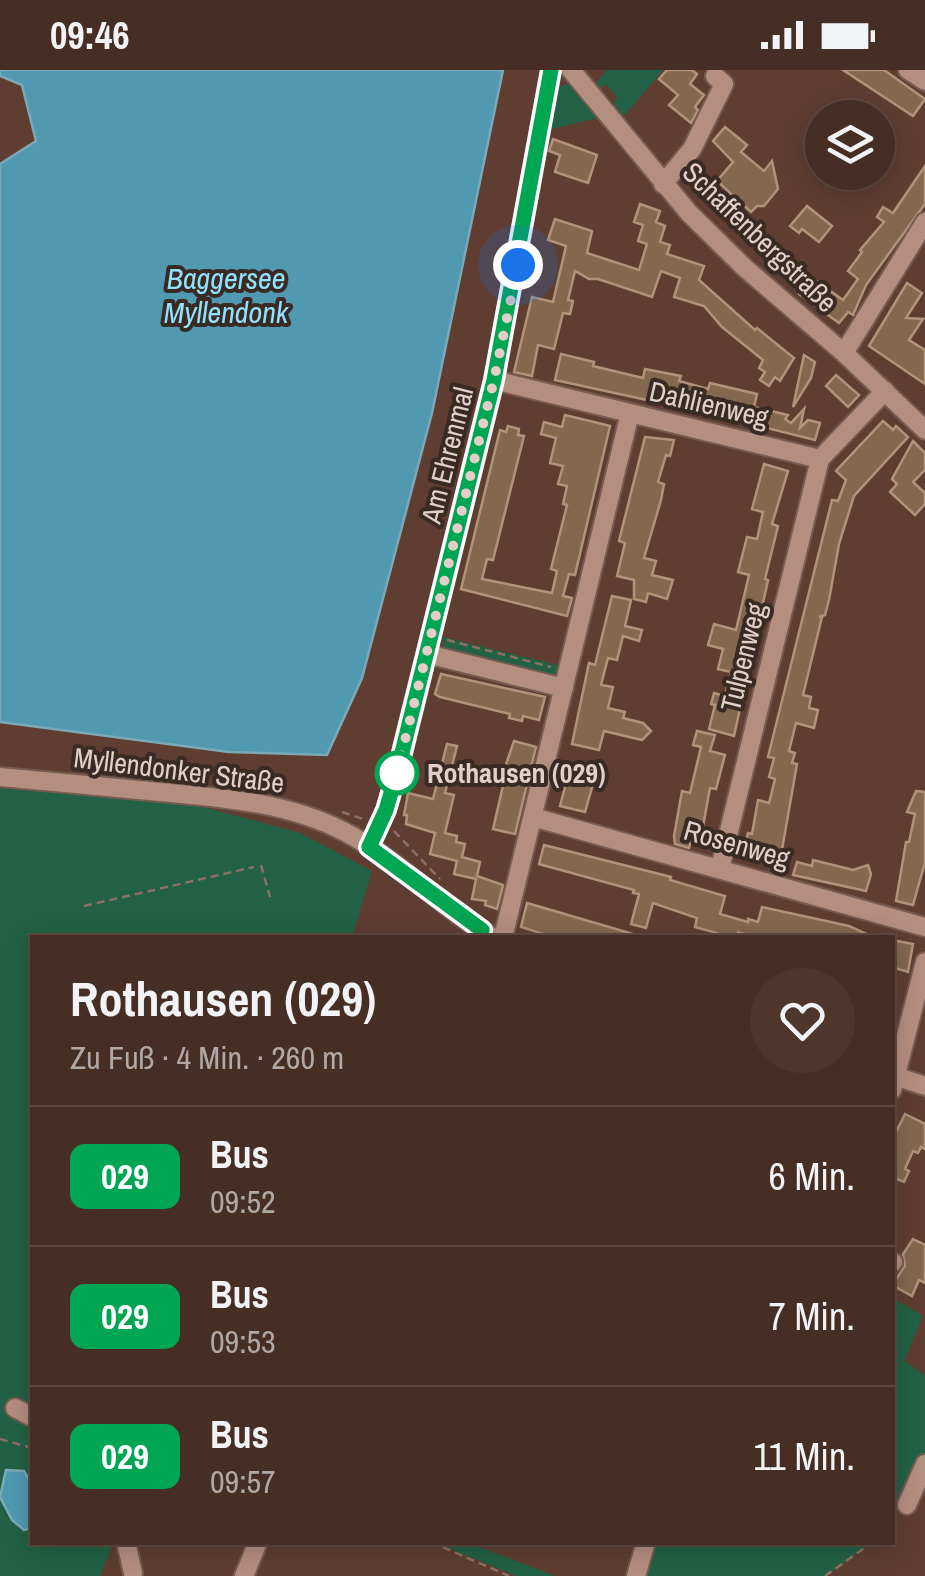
<!DOCTYPE html>
<html lang="de">
<meta charset="utf-8">
<style>
:root{--surface:#472e25;--page:#4e362d;--text:#f1f3f6;--muted:#b0a8a7;--line:#5f4a42}
body{margin:0;font-family:"Archivo Narrow",sans-serif;background:var(--page);color:var(--text);height:100vh;display:flex;flex-direction:column;font-size:38px;white-space:nowrap}
*{box-sizing:border-box;margin:0}
p{font-size:32px;color:var(--muted)}
.icon{flex:none;width:55px;height:55px;fill:none;stroke:currentColor;stroke-width:2;stroke-linecap:round;stroke-linejoin:round}
.map{position:relative;flex:1;overflow:hidden}
.side{position:absolute;left:30px;top:865px;width:865px;height:610px;display:flex;flex-direction:column;background:var(--surface);border-radius:0px;box-shadow:0 5px 25px #0003,0 0 0 2px var(--line)}
.side>*{flex:none}
.badge{padding:0 20px;border-radius:15px;font-size:35px;line-height:65px}
.controls{position:absolute;left:805px;top:30px;display:grid;gap:20px}
.controls a{display:grid;place-items:center;width:90px;height:90px;border-radius:50%;background:var(--surface);box-shadow:0 5px 25px #0003,0 0 0 2px var(--line);font-size:50px}
.you{position:absolute;width:50px;height:50px;margin:-25px;border:8px solid #fff;border-radius:50%;background:#1a73e8;box-shadow:0 0 0 15px #1a73e833}
.map>.badge{position:absolute;translate:-50% -50%;box-shadow:0 0 0 5px #fff}
.round{display:grid;place-items:center;flex:none;width:105px;height:105px;border-radius:52px;background:var(--page)}
.overview{display:flex;align-items:center;justify-content:space-between;height:170px;padding:0 40px}
h1{font-size:48px;font-weight:700;line-height:75px}
ul{padding:0;list-style:none}
li{display:flex;align-items:center;gap:30px;height:140px;padding:0 40px;border-top:2px solid var(--line)}
li div{flex:1}
li b{display:block;font-size:38px}
li em{font-style:normal}
li .badge{min-width:110px;font-weight:700;text-align:center}
.status{display:flex;justify-content:space-between;align-items:center;height:70px;padding:0 50px;background:var(--surface);direction:ltr}
.status svg{height:28px;fill:currentColor}
.map>svg:first-child{display:block}
.green{fill:#226146}
.water{fill:#5099b1;stroke:#7ca9b8;stroke-width:2.5}
.building{fill:#84674f;stroke:#b1937a;stroke-width:2.5}
.lines{fill:none;stroke-linecap:round;stroke-linejoin:round}
.minor-casing{stroke:#765b50;stroke-width:22}
.path{stroke:#8d7065;stroke-width:2.5;stroke-dasharray:8 5;stroke-linecap:butt}
.minor{stroke:#b48e7f;stroke-width:18}
.line-casing{stroke:#fff;stroke-width:22}
.line{stroke:#00a651;stroke-width:15}
.walk{stroke:#e3cfc7;stroke-width:10;stroke-dasharray:0 18}
.stop-dot{fill:#fff;stroke:#00a651;stroke-width:5}
.labels{text-anchor:middle;stroke-width:8;stroke-linejoin:round;paint-order:stroke}
.street-label{font-size:28px;fill:#e3cfc7;stroke:#392a24}
.stop-label{font-size:28px;font-weight:bold;fill:#e3cfc7;stroke:#392a24;text-anchor:start}
.water-label{font-size:30px;font-style:italic;fill:#90e2ff;stroke:#392a24}
</style>
<div class="status"><b>09:46</b><svg viewBox="0 0 49 12"><path d="M0 12V9h3v3zM5 12V6h3v6zM10 12V3h3v9zM15 12V0h3v12zM26 1h20v11H26zM47 4h2v5h-2z"/></svg></div>
<div class="map">
<svg width="925" height="1506" viewBox="0 0 925 1506">
<rect width="100%" height="100%" fill="#5f3e31"/>
<g class="green">
<polygon points="607,0 663,0 624,46 613,33 618,28 606,14 601,18 596,13"/>
<polygon points="571,14 597,48 547,60 555,17"/>
<polygon points="443,567 561,596 555,607 448,583 443,579"/>
<polygon points="0,718 196,735 300,763 372,801 352,867 32,868 32,1472 113,1473 100,1506 0,1506"/>
<polygon points="893,1228 923,1246 904,1291 925,1305 925,1382 893,1450"/>
<polygon points="437,1473 469,1473 555,1506 516,1506"/>
<polygon points="648,1473 870,1473 827,1506 638,1506"/>
</g>
<g class="water">
<polygon points="0,0 503,0 432,343 362,608 327,685 229,682 0,652 0,94 36,71 22,15 0,6"/>
<polygon points="6,1400 24,1401 32,1415 32,1458 24,1460 12,1450 0,1427"/>
</g>
<g class="building">
<polygon points="667,0 692,0 697,4 690,14 704,25 695,37 698,40 691,53 669,35 678,25 659,9"/>
<polygon points="843,0 884,0 925,29 913,46"/>
<polygon points="725,57 747,75 741,82 764,101 772,91 778,119 764,136 757,136 751,142 717,111 733,92 713,71"/>
<polygon points="553,69 597,85 588,113 555,102 560,85 549,81"/>
<polygon points="925,96 925,134 866,215 853,245 848,242 839,253 799,224 811,207 843,230 858,209 848,201 862,182 860,180 884,152 877,147 883,137 893,143"/>
<polygon points="640,134 660,141 656,152 665,156 660,172 670,175 667,184 704,196 699,210 755,260 757,258 794,288 780,311 775,307 769,316 760,310 765,302 759,298 763,290 722,257 704,236 674,227 680,208 661,201 652,227 598,209 589,209 575,201 568,230 573,231 570,244 563,243 554,279 538,275 532,306 514,302 532,227 553,232 566,176 548,170 555,149 592,161 587,183 639,200 647,174 638,171 643,155 634,152"/>
<polygon points="807,136 832,156 819,172 802,159 799,163 790,156"/>
<polygon points="907,213 922,223 906,248 923,249 909,270 925,280 925,314 869,276"/>
<polygon points="561,284 594,292 593,296 643,308 645,299 681,306 679,311 708,319 710,313 757,324 754,337 788,345 785,349 791,353 804,339 800,358 808,350 820,353 815,370 759,356 760,351 665,326 664,331 648,327 647,330 555,310"/>
<polygon points="804,285 815,292 811,308 793,337"/>
<polygon points="836,305 859,325 848,337 826,316"/>
<polygon points="565,345 610,356 575,505 569,504 563,526 572,528 567,546 461,519 500,360 506,362 508,356 519,359 518,365 524,366 493,490 487,489 482,509 552,523 557,501 551,499 567,435 563,434 567,416 558,414 563,396 550,393 556,368 541,364 544,352 562,357"/>
<polygon points="883,351 893,360 896,356 908,367 854,426 839,474 829,530 825,545 819,547 822,547 803,625 811,627 809,638 818,640 814,658 796,653 789,681 795,683 792,693 797,694 779,797 759,792 762,778 745,774 748,763 752,764 758,730 769,733 775,709 769,707 774,688 768,687 832,430 838,431 846,410 836,401"/>
<polygon points="645,367 674,370 670,386 666,385 658,412 664,414 661,430 644,488 656,491 652,505 673,510 667,529 648,523 646,532 634,529 634,510 617,506 625,473 619,471"/>
<polygon points="913,371 925,383 925,400 913,412 925,423 925,434 915,445 890,422 897,414 892,409"/>
<polygon points="764,394 788,401 772,454 778,456 765,509 768,510 734,666 709,659 715,635 711,634 714,623 725,626 731,602 718,599 723,579 708,575 714,554 736,560 749,505 738,502 747,467 757,469 763,442 752,439"/>
<polygon points="612,526 631,530 625,556 642,560 639,571 623,566 617,590 608,588 601,615 613,617 608,638 625,642 623,648 643,653 651,661 642,670 604,661 599,680 572,674 589,593 595,595"/>
<polygon points="441,604 545,627 539,650 523,646 522,651 509,648 510,644 440,627 435,624"/>
<polygon points="697,661 715,665 710,681 725,685 716,719 710,718 700,773 691,770 689,778 675,774 674,766 682,721 690,723 701,677 693,675"/>
<polygon points="514,671 536,677 515,764 493,759 505,707 502,706"/>
<polygon points="447,674 457,676 445,723 454,725 445,763 457,766 456,772 465,774 462,787 480,792 477,806 503,815 497,839 485,835 486,831 472,829 476,809 454,804 457,791 430,784 435,763 406,754 407,745 404,745 408,723 433,729"/>
<polygon points="571,694 597,700 585,742 560,736"/>
<polygon points="916,721 925,722 925,792 913,835 896,831 906,772 909,772 915,744 907,742"/>
<polygon points="544,775 671,807 670,810 725,826 720,844 748,852 748,849 758,852 762,837 849,856 869,865 869,868 757,868 738,862 736,868 715,868 717,863 695,857 697,848 653,833 646,858 631,854 639,824 633,823 634,820 539,794"/>
<polygon points="813,790 853,800 868,795 871,804 866,821 793,805 797,792 812,796"/>
<polygon points="527,833 633,864 633,868 568,868 557,865 556,868 521,857"/>
<polygon points="892,870 913,874 908,902 892,897"/>
<polygon points="905,1044 925,1054 925,1079 921,1077 918,1083 913,1081 905,1099 909,1101 904,1112 892,1107 892,1070"/>
<polygon points="913,1169 925,1175 925,1213 919,1210 912,1226 892,1215 905,1196 903,1184"/>
</g>
<g class="lines">
<defs>
<g id="minor">
<polyline points="571,0 689,143 745,198 844,283 925,360"/>
<polyline points="908,0 925,11"/>
<polyline points="663,114 692,79 724,14 715,6"/>
<polyline points="844,283 925,152"/>
<polyline points="494,310 820,389 885,321"/>
<polyline points="427,584 564,618"/>
<path d="M0 707C53 712 106 717 160 722 224 728 287 732 345 762 399 790 441 838 494 868"/>
<polyline points="533,747 925,857"/>
<polyline points="369,777 386,740 398,699 494,310 551,0"/>
<polyline points="720,798 820,389"/>
<polyline points="503,868 630,343"/>
<polyline points="892,1005 925,1016"/>
<polyline points="892,1020 925,892"/>
<polyline points="892,1193 893,1192"/>
<polyline points="15,1338 32,1347"/>
<polyline points="907,1435 925,1394"/>
<polyline points="126,1472 133,1503"/>
<polyline points="244,1506 258,1472"/>
<polyline points="636,1506 646,1472"/>
</g>
</defs>
<use href="#minor" class="minor-casing"/>
<g class="path">
<polyline points="447,570 551,597"/>
<polyline points="342,742 363,749"/>
<polyline points="394,761 440,809"/>
<polyline points="261,795 270,827"/>
<polyline points="84,836 254,797"/>
<polyline points="0,1369 32,1378"/>
<polyline points="431,1472 509,1506"/>
<polyline points="825,1506 873,1472"/>
</g>
<use href="#minor" class="minor"/>
</g>
<g class="lines">
<defs>
<polyline id="line" points="479,868 482,860 369,777 386,740 398,699 494,310 551,0"/>
</defs>
<use href="#line" class="line-casing"/>
<use href="#line" class="line"/>
<polyline class="walk" points="397,703 494,310 518,195"/>
</g>
<circle class="stop-dot" cx="397" cy="703" r="20"/>
<g class="labels">
<g class="street-label">
<text transform="translate(760 167) rotate(44)" y="10">Schaffenbergstraße</text>
<text transform="translate(709 334) rotate(13)" y="10">Dahlienweg</text>
<text transform="translate(447 385) rotate(-76)" y="10">Am Ehrenmal</text>
<text transform="translate(743 587) rotate(-76)" y="10">Tulpenweg</text>
<text transform="translate(179 700) rotate(7)" y="10">Myllendonker Straße</text>
<text transform="translate(737 774) rotate(16)" y="10">Rosenweg</text>
</g>
<g class="stop-label">
<text x="427" y="713">Rothausen (029)</text>
</g>
<g class="water-label">
<text x="226" y="219">Baggersee<tspan x="226" dy="34">Myllendonk</tspan></text>
</g>
</g>
</svg>
<div class="controls">
<a><svg class="icon" aria-label="layers" viewBox="0 0 24 24"><path d="M12 4l9 5-9 5-9-5zM3 14l9 5 9-5"/></svg></a>
</div>
<div class="you" style="left:518px;top:195px"></div>
<section class="side">
<div class="overview"><div><h1>Rothausen (029)</h1><p>Zu Fuß · 4 Min. · 260 m</p></div><a class="round"><svg class="icon" aria-label="heart" viewBox="0 0 24 24"><path d="M12 20l-8-8c-3-5 5-10 8-4 3-6 11-1 8 4z"/></svg></a></div>
<ul>
<li><span class="badge" style="background:#00a651;color:#fff">029</span><div><b>Bus</b><p>09:52</p></div><em>6 Min.</em></li>
<li><span class="badge" style="background:#00a651;color:#fff">029</span><div><b>Bus</b><p>09:53</p></div><em>7 Min.</em></li>
<li><span class="badge" style="background:#00a651;color:#fff">029</span><div><b>Bus</b><p>09:57</p></div><em>11 Min.</em></li>
</ul>
</section>
</div>
